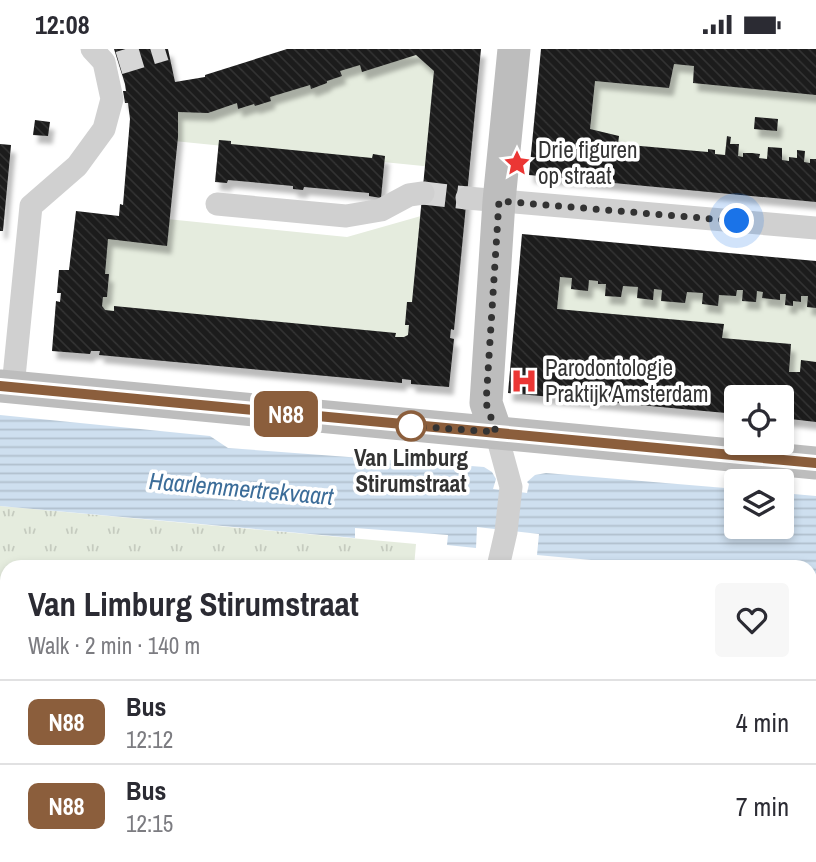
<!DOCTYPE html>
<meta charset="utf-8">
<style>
:root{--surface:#fff;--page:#f7f7f7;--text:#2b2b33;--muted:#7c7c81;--line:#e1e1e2}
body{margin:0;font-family:"Archivo Narrow",sans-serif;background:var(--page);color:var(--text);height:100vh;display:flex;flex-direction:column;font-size:26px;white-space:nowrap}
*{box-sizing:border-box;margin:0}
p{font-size:23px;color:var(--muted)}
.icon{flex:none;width:38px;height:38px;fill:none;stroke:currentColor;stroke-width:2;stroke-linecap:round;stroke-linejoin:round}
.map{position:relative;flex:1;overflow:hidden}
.panel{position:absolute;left:0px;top:511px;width:817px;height:303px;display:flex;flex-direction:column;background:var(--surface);border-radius:21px 21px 0 0;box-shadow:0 4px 10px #0003}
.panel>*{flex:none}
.badge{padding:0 14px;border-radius:10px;font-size:24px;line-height:46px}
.tools{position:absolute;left:724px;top:336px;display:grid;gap:14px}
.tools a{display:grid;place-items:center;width:70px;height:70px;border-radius:7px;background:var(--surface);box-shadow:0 4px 10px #0003;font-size:35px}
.you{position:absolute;width:35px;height:35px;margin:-18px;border:5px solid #fff;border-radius:50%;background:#1a73e8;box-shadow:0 0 0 10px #1a73e833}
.map>.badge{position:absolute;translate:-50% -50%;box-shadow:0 0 0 4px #fff}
.round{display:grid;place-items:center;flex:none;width:74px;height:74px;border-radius:7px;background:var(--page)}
.summary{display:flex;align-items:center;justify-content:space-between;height:119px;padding:0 28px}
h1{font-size:33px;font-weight:700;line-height:52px}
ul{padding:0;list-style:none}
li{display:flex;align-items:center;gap:21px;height:84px;padding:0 28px;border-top:2px solid var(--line)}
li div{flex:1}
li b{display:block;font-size:26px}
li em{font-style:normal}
li .badge{min-width:77px;font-weight:700;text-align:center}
.status{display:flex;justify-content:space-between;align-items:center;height:49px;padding:0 35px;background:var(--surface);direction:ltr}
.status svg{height:19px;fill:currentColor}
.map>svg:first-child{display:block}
.park{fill:url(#park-tufts)}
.garden{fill:#e5ecde}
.water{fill:url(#water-rules)}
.building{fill:url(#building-back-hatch);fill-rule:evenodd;filter:url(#shadow)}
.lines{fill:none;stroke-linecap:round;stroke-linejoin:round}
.street-tunnel{stroke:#d6d6d6;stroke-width:23;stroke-dasharray:23 11;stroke-linecap:butt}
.street{stroke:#d0d0d0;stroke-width:23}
.secondary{stroke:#bdbdbd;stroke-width:33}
.line-casing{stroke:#fff;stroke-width:16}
.line{stroke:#8b5e3c;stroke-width:10}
.walk{stroke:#333;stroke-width:7;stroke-dasharray:0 12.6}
.stop-dot{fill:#fff;stroke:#8b5e3c;stroke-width:3.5}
.labels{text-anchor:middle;stroke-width:7;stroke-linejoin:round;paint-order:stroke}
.poi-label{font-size:23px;fill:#333;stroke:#fff;text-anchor:start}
.stop-label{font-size:23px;font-weight:bold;fill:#333;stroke:#fff}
.water-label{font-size:24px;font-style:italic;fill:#3c6d99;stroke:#fff}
</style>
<div class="status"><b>12:08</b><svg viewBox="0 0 49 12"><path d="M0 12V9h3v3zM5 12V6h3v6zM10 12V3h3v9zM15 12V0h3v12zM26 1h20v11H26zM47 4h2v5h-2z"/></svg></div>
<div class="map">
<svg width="816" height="813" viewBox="0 0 816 813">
<defs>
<pattern id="park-tufts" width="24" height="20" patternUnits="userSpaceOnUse" patternTransform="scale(1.75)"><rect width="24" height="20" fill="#e5ecde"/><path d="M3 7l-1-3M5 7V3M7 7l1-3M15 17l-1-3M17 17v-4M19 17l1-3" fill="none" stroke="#c5cbbf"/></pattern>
<pattern id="water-rules" width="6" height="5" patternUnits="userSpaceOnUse" patternTransform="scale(1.75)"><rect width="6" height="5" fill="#cedfef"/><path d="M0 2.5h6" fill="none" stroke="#b1c0cd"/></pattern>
<pattern id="building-back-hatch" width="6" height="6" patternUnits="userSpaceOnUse" patternTransform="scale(1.75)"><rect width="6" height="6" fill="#1a1a1a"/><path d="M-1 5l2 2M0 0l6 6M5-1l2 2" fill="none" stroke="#333"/></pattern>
<filter id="shadow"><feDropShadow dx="4.5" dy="8" stdDeviation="2" flood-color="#0004"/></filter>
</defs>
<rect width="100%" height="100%" fill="#fff"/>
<polygon class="park" points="0,457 416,495 414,518 7,518 7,807 436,807 436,813 0,813"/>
<g class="garden">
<polygon points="349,0 456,0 433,118 154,90 160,53"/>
<polygon points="709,0 816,12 816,118 553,90 563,5"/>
<polygon points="428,165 412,301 71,268 83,178 147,168 347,188"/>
<polygon points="553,202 816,223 816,345 538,318"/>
</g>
<g class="water">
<polygon points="0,366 210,387 228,399 484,418 492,423 496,430 493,440 527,444 529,435 527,433 535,426 546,424 737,440 737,478 782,478 782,444 816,447 816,531 810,531 810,518 667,518 537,506 539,485 477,478 476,499 447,496 448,486 355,479 355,489 0,457"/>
<polygon points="0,758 7,762 7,807 37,807 40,813 0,813"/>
</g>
<g class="building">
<path d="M114 0H168L175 33 205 28V26L287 0H481L454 281 451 280 450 289 454 290 449 338 411 335V331L402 330V334L99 306 100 302H91L90 305 52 302 56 252 60 253 61 244H57L59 221H69L76 162 119 167 120 155 123 156 130 70 128 54H125L123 42H126L125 35ZM416 6 434 22 412 253H407L405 276H409L408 286 404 288H395L396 284 114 257V262L105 261 102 257 103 248H107L109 225H105L108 190 167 197 178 88V63L208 64 237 54 238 60 254 55 255 57 271 52 270 48 310 36 311 40 327 34V32L342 27 340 22 360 16 362 23Z"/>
<polygon points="541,0 816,0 816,46 693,34 694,17 674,15 669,39 595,32 590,80 619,87 618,95 708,103 708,100 715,101 715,105 725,106 727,87 731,88 730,95 739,95 738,107 743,108 743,104 752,104 760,105 759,109 767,110 768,98 782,99 782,111 789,112 789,108 797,109 797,101 805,102 804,113 810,114 810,110 816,110 816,153 529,126"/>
<polygon points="755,68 778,70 777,82 754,80"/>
<polygon points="35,71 50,73 48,87 33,86"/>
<polygon points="219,91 231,92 231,95 372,109 373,105 385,107 381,149 369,147 369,144 304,138 303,141 293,140 293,137 228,131 227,134 215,133"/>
<polygon points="0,95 11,96 3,182 0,182"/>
<polygon points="522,185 816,212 816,259 807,258 808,247 801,247 801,253 793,252 793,257 785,256 786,245 780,245 780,251 762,249 763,243 757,242 756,253 742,252 743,241 737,241 736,247 719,246 718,257 702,255 703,244 687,243 685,254 661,252 662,241 654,240 653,251 637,249 638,238 623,237 621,248 605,247 606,235 598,235 598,232 589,231 588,242 579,241 571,240 572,229 560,228 557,260 724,275 722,289 791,295 789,323 800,323 801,311 816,313 816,373 782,369 782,348 737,348 737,365 508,344"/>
<polygon points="810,582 816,583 816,748 810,747"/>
<polygon points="810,787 816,787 816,813 777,813 778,807 810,807"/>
<polygon points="298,807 358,807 357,813 298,813"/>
</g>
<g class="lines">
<g class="street-tunnel">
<polyline points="119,14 165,0"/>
<polyline points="423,144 467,149"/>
</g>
<g class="street">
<polyline points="467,149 816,179"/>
<polyline points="217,155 346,167 381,161 409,146 423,144"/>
<polyline points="13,338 31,157 77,117 104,80 112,50 104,13 92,0"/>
<polyline points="496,383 511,438 506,483 498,518"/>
<polyline points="810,563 816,563"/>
<polyline points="810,767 816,767"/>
<polyline points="467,813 468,807"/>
<polyline points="531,813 531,807"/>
<polyline points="640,813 640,807"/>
</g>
<g class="secondary">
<polyline points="0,337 816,414"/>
<polyline points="496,383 486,354 499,152 514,0"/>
</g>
</g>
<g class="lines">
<defs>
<polyline id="line" points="0,337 816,414"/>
</defs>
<use href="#line" class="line-casing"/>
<use href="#line" class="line"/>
<polyline class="walk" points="411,377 496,383 486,354 499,152 737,172"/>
</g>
<defs>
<symbol id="sight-bare" viewBox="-9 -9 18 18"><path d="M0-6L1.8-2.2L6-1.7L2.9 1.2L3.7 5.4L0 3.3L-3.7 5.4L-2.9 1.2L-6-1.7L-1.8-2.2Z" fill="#eb3634" stroke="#fff" stroke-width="2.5" paint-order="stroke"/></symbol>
<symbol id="hospital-bare" viewBox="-9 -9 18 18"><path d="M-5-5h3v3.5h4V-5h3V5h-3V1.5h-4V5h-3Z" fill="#eb3634" stroke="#fff" stroke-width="2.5" paint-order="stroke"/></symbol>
</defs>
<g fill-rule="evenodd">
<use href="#sight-bare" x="498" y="95" width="38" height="38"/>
<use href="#hospital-bare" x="505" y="313" width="38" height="38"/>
</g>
<circle class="stop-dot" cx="411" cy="377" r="14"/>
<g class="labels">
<g class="poi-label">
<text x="538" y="109">Drie figuren<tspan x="538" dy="26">op straat</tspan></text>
<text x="545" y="327">Parodontologie<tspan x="545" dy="26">Praktijk Amsterdam</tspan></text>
</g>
<g class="stop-label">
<text x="411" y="417">Van Limburg<tspan x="411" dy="26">Stirumstraat</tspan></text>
</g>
<g class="water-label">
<text transform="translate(241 440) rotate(5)" y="8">Haarlemmertrekvaart</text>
</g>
</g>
</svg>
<div class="tools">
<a><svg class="icon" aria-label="locate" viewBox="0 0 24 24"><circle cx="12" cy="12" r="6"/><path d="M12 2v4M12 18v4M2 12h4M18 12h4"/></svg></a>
<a><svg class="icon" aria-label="layers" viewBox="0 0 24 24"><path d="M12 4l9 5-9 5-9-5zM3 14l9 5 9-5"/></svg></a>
</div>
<div class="you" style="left:737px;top:172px"></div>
<b class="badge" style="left:286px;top:365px;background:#8b5e3c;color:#fff">N88</b>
<section class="panel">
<div class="summary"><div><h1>Van Limburg Stirumstraat</h1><p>Walk · 2 min · 140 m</p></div><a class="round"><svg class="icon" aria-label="heart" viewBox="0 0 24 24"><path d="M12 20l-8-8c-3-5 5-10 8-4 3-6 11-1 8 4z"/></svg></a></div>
<ul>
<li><span class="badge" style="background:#8b5e3c;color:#fff">N88</span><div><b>Bus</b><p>12:12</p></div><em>4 min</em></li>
<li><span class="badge" style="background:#8b5e3c;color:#fff">N88</span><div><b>Bus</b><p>12:15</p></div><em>7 min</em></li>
</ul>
</section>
</div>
